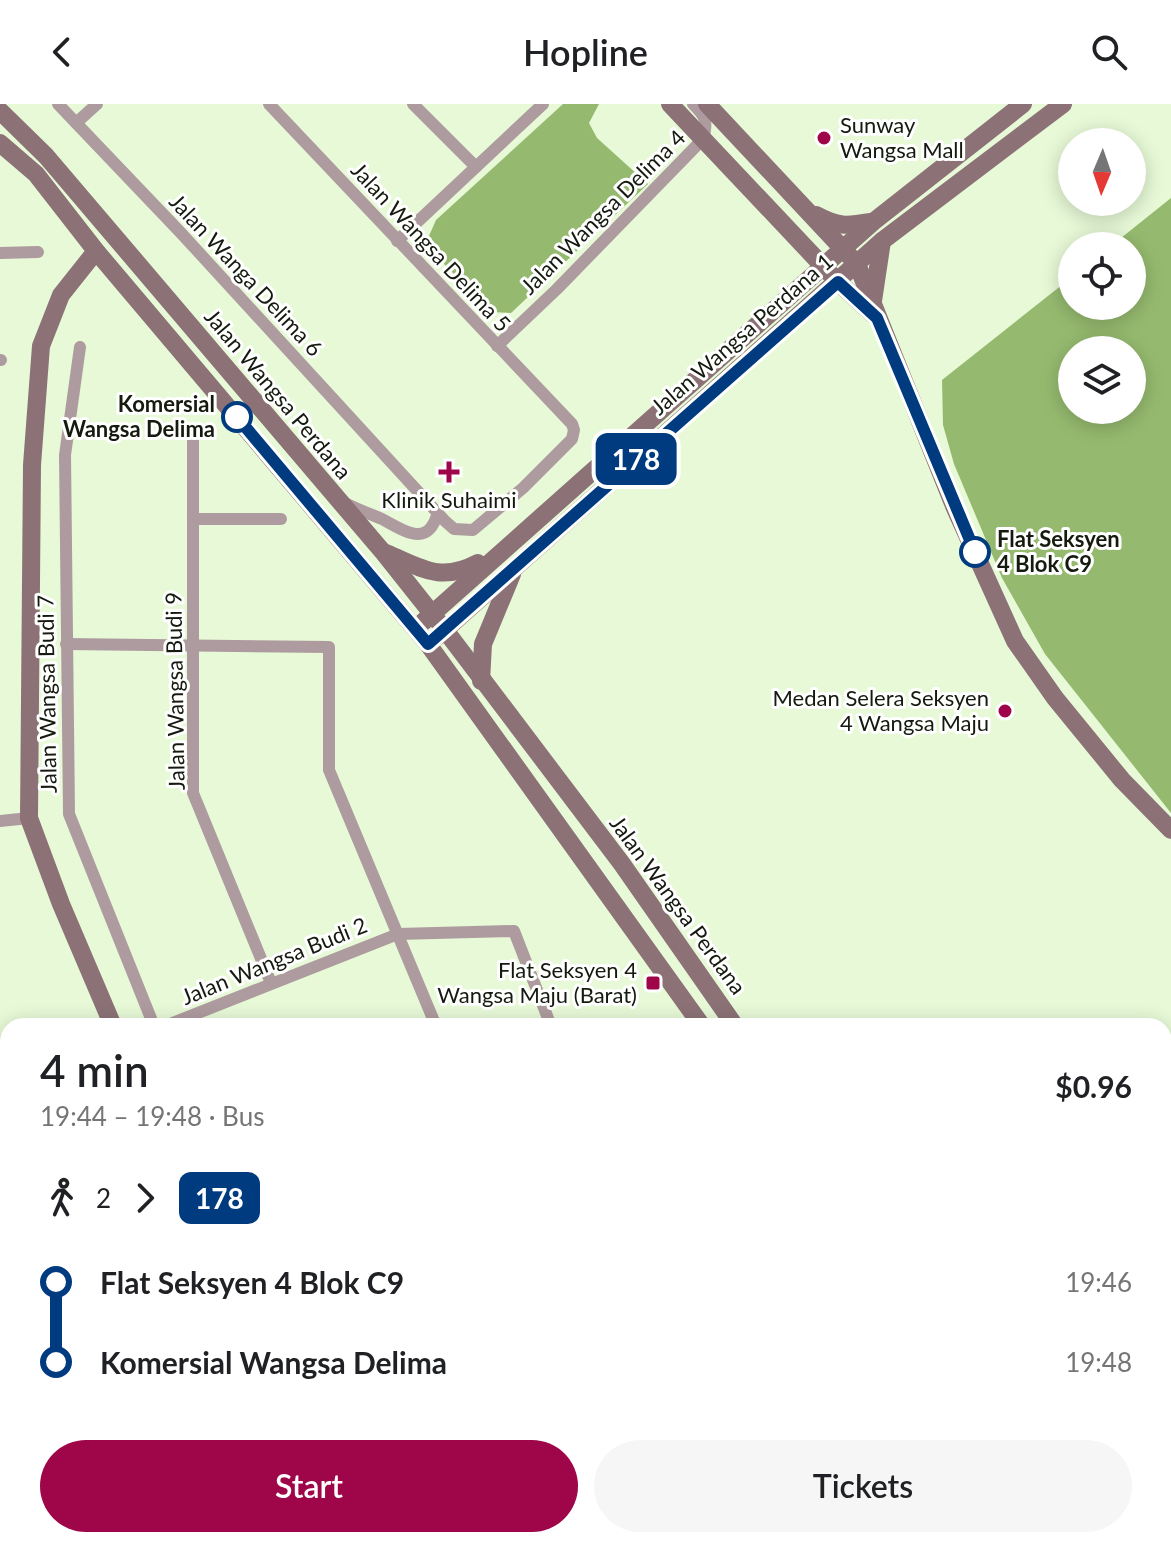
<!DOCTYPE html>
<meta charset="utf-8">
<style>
:root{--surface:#fff;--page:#f6f6f6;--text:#202124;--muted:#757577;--accent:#9f0549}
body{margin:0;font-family:Lato,sans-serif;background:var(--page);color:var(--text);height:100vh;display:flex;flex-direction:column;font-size:30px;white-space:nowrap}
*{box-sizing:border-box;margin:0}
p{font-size:26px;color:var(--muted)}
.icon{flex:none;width:44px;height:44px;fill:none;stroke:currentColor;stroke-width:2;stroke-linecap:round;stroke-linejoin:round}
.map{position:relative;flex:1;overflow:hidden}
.drawer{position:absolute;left:0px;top:914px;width:1172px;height:530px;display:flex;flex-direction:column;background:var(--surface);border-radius:24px 24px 0 0;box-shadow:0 4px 20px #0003}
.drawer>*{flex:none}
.badge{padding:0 16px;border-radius:12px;font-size:28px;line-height:52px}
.needle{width:52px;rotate:182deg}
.controls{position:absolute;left:1058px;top:24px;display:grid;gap:16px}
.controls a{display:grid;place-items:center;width:88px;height:88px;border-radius:50%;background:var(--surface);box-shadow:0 4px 20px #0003;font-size:40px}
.map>.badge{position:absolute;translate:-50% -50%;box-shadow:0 0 0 4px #fff}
.legs{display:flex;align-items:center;gap:12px;height:88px;padding:0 40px;font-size:26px}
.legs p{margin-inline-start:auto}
.head{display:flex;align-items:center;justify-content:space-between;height:136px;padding:0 40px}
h1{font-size:44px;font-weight:600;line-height:60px}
.button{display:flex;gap:16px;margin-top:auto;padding:16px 40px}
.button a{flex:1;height:92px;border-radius:48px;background:var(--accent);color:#fff;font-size:32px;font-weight:600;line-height:92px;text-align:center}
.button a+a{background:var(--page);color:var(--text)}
ul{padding:0 40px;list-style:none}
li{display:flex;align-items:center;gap:28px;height:80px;font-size:30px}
li i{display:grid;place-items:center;width:12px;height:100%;margin:0 10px;background:currentColor}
li i::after{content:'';width:20px;height:20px;margin:-10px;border:6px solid;border-radius:50%;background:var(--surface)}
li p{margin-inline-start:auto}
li:first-child i{background:linear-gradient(#0000 50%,currentColor 0)}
li:last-child i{background:linear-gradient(currentColor 50%,#0000 0)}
header{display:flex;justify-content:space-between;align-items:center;height:104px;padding:0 40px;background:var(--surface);font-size:36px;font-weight:600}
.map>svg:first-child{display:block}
.forest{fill:#95ba6f;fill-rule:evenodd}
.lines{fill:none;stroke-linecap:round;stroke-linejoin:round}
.river{stroke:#a8cd82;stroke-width:24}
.street{stroke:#ae9b9f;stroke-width:12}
.secondary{stroke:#8c7277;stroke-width:18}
.line-1-casing{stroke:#fff;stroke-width:18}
.line-1{stroke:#003b80;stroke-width:12}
.poi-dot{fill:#9f0549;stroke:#fff;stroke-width:3}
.stop-1-dot{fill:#fff;stroke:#003b80;stroke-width:4}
.labels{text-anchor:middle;stroke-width:6;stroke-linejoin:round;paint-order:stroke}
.poi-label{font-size:22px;fill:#141a0e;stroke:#fff;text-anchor:end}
.street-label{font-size:22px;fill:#141a0e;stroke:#fff}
.stop-label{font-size:22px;font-weight:bold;fill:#141a0e;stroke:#fff;text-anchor:end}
</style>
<header><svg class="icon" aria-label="back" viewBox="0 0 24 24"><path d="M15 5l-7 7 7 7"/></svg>Hopline<svg class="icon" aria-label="search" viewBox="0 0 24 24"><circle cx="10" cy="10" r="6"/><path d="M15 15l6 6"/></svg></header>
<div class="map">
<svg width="1171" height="1443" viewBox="0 0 1171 1443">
<rect width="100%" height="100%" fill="#e7f9d7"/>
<g class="forest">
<polygon points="563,0 599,0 589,19 597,34 648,80 511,209 492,208 425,141 436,116"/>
<path d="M1171 94V709L1045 550 1002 474 954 360 943 321 942 276 1072 173V202H1132V142H1111ZM1072 246H1132V306H1072Z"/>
</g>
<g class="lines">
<g class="river">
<polyline points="0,1225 8,1229"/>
<polyline points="329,1436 331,1443"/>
</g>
<g class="street">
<polyline points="58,0 181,129 445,417 454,425 473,426 523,384 572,335 574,326 572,320 269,0"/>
<polyline points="413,0 476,63"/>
<polyline points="76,19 97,0"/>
<polyline points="397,137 543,0"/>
<polyline points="0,149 38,148"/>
<path d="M497 242 557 185 703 35C708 17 706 13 693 0"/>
<polyline points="80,243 65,351 69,710 154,922"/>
<polyline points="0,256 1,256"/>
<polyline points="193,328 193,689 271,879"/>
<path d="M345 399C357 405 370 410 382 415 405 427 428 445 438 408"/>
<polyline points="194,415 281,415"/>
<polyline points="66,540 329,543 329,666 436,922"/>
<polyline points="0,717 29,714"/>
<polyline points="165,922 398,830 514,827 551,922"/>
<polyline points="0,1391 8,1390"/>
<polyline points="33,1436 34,1443"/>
<polyline points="255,1436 256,1443"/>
<polyline points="486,1436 488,1443"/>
<polyline points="714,1436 715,1443"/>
<polyline points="809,1436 810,1443"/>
<polyline points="382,1443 384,1436"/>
<polyline points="1004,1443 1024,1440"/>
</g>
<g class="secondary">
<polyline points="670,0 838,178 874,211"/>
<polyline points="707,0 857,160 954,402 1015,537 1055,594 1122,676 1171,726"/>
<polyline points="0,7 46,52 383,448 445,526 622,760 735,922"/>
<polyline points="0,39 36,70 96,147 428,540 702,922"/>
<path d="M816 111C838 123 846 122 871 118"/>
<polyline points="96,147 61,191 41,242 32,361 29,714 61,800 113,922"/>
<polyline points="873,197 882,137"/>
<path d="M386 449C422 464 440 479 478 459"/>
<polyline points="423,518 873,118 1023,0"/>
<polyline points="438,532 882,137 1063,0"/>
<polyline points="481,577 483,540 512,470"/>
<polyline points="299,1436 301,1443"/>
<polyline points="1067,1436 1072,1443"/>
<polyline points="1098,1436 1102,1443"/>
</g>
</g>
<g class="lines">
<defs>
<polyline id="line-1" points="237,313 428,540 838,178 877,214 975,448"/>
</defs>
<use href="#line-1" class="line-1-casing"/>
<use href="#line-1" class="line-1"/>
</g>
<g class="poi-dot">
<circle cx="824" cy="34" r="8"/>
<path d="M445 356h8v8h8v8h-8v8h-8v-8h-8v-8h8z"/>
<circle cx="1005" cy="607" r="8"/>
<rect x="645" y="871" width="16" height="16" rx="4"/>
</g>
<g class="stop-1-dot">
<circle cx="237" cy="313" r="14"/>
<circle cx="975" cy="448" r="14"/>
</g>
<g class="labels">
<g class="poi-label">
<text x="840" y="29" text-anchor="start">Sunway<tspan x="840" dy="25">Wangsa Mall</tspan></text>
<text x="449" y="404" text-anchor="middle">Klinik Suhaimi</text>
<text x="989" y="602">Medan Selera Seksyen<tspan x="989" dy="25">4 Wangsa Maju</tspan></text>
<text x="637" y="874">Flat Seksyen 4<tspan x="637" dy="25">Wangsa Maju (Barat)</tspan></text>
</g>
<g class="street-label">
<text transform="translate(603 108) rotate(-45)" y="8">Jalan Wangsa Delima 4</text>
<text transform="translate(431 143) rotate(47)" y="8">Jalan Wangsa Delima 5</text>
<text transform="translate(246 171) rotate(47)" y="8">Jalan Wanga Delima 6</text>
<text transform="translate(742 230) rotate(-41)" y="8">Jalan Wangsa Perdana 1</text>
<text transform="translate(278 290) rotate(50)" y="8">Jalan Wangsa Perdana</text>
<text transform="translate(175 587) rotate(-91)" y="8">Jalan Wangsa Budi 9</text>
<text transform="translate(47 590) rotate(-91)" y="8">Jalan Wangsa Budi 7</text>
<text transform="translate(678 801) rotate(54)" y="8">Jalan Wangsa Perdana</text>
<text transform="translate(274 857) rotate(-22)" y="8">Jalan Wangsa Budi 2</text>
</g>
<g class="stop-label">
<text x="215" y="308">Komersial<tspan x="215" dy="25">Wangsa Delima</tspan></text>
<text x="997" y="443" text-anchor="start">Flat Seksyen<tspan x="997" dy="25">4 Blok C9</tspan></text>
</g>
</g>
</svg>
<div class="controls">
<a><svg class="needle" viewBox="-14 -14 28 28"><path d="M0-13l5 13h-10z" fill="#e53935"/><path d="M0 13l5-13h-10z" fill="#757577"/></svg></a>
<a><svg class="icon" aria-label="locate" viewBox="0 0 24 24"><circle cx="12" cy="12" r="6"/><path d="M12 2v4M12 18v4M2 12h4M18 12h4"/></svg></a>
<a><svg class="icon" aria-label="layers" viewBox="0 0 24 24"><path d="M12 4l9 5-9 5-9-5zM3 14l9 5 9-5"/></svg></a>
</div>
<b class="badge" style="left:636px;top:355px;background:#003b80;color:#fff">178</b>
<section class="drawer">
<div class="head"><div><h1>4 min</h1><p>19:44 – 19:48 · Bus</p></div><b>$0.96</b></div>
<div class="legs"><svg class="icon" aria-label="walk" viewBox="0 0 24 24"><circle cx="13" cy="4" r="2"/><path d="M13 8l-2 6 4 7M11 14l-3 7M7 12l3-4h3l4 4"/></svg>2<svg class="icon" aria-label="forward" viewBox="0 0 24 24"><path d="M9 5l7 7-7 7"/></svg><b class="badge" style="background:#003b80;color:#fff">178</b></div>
<ul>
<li><i style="color:#003b80"></i><b>Flat Seksyen 4 Blok C9</b><p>19:46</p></li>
<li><i style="color:#003b80"></i><b>Komersial Wangsa Delima</b><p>19:48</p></li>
</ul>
<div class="button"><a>Start</a><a>Tickets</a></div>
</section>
</div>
